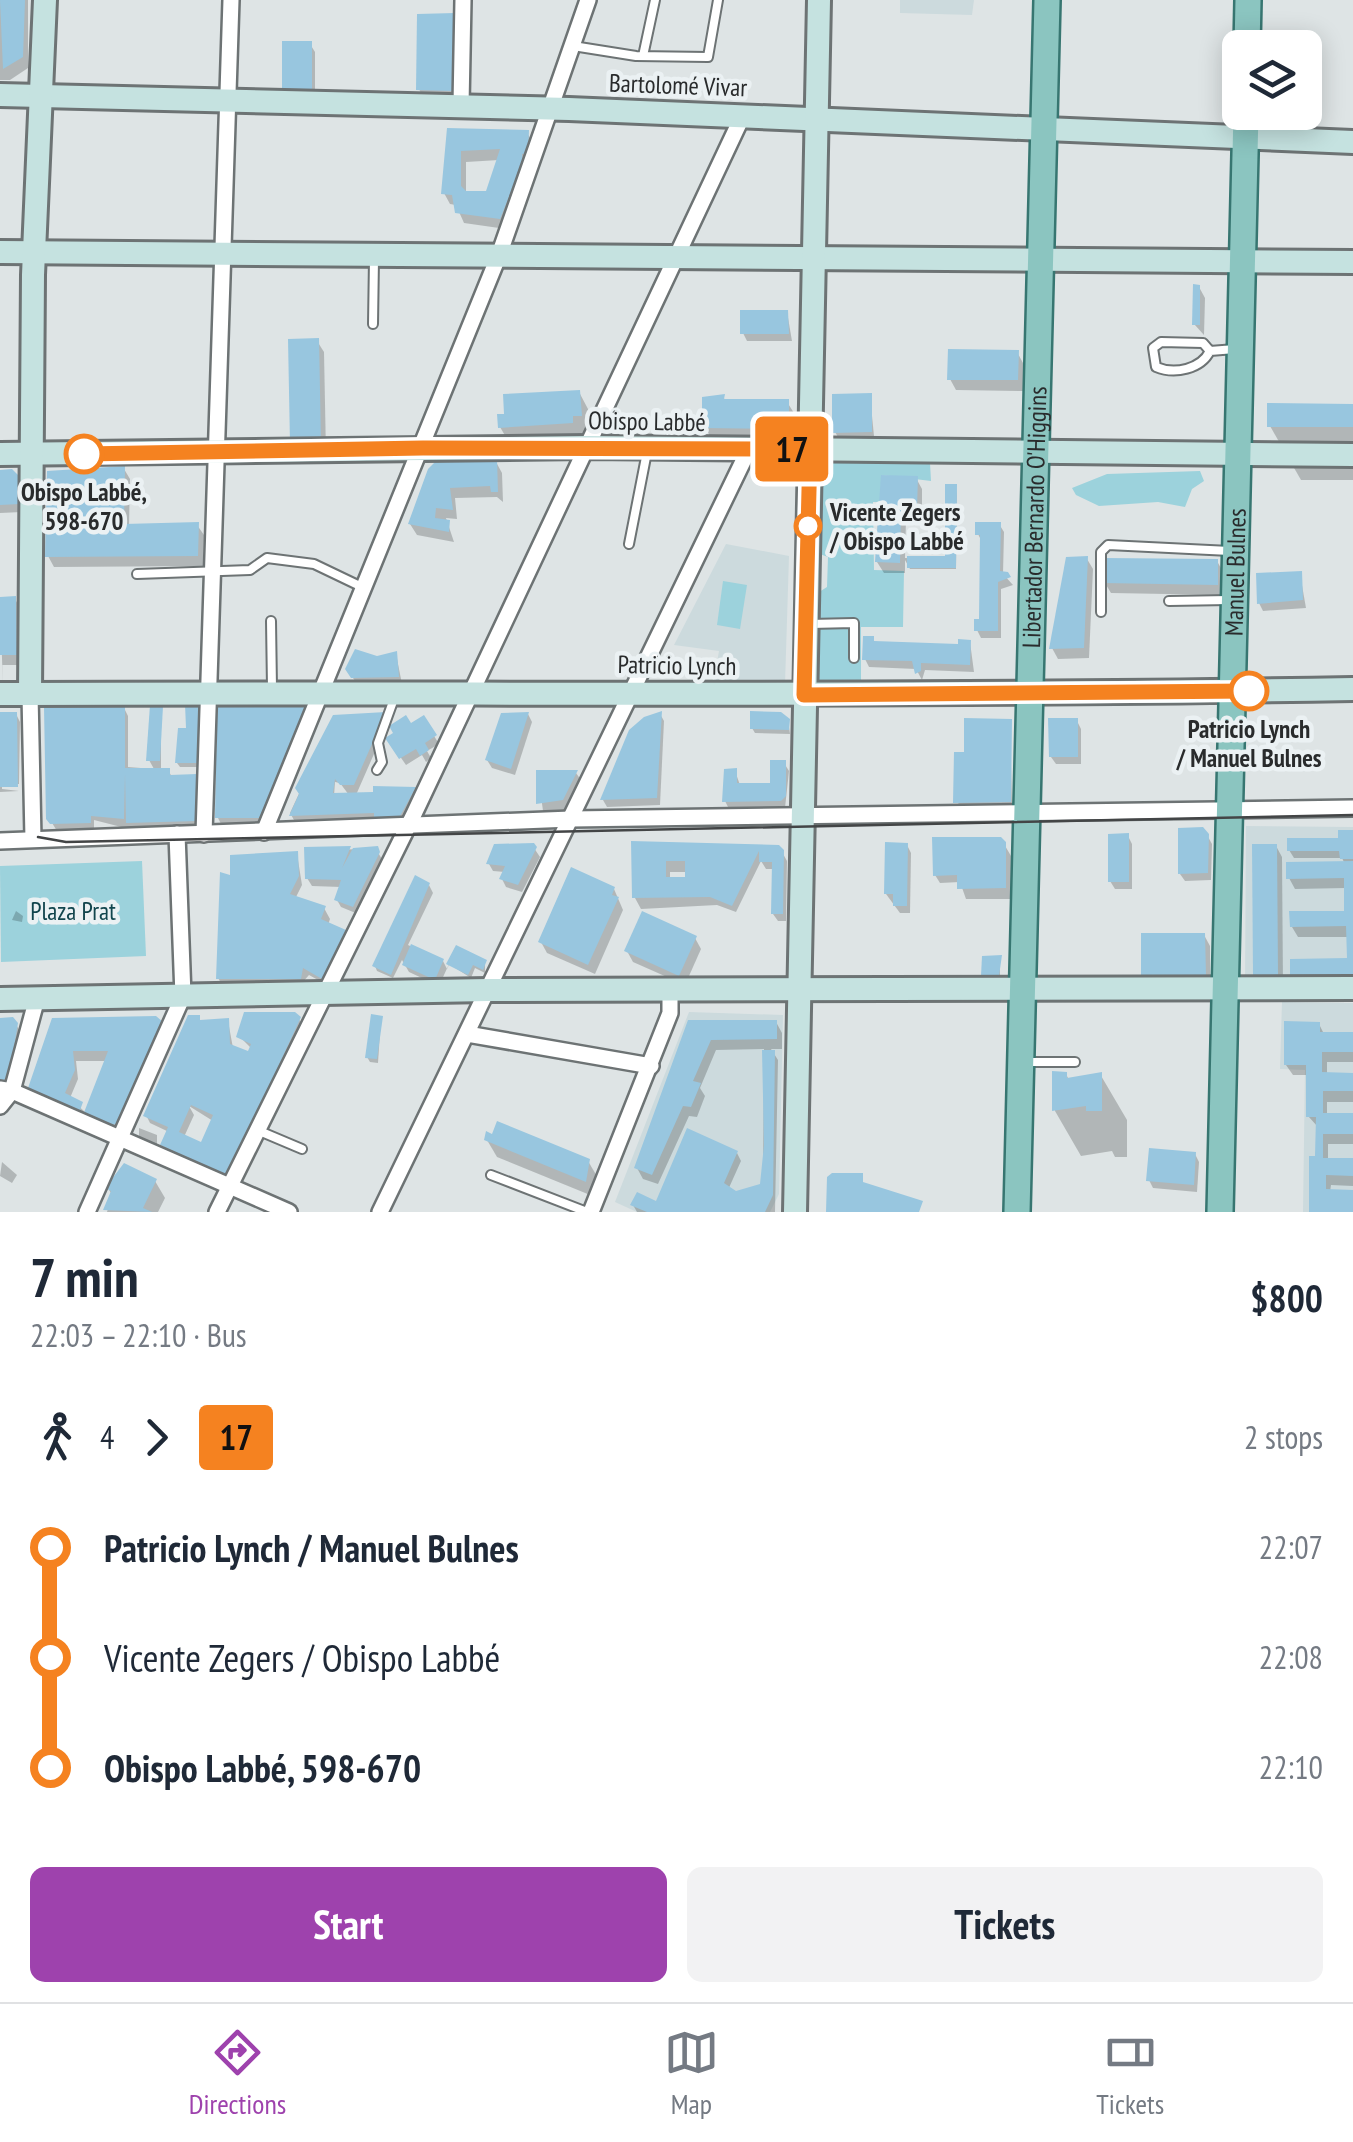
<!DOCTYPE html>
<meta charset="utf-8">
<style>
:root{--surface:#fff;--page:#f2f2f3;--text:#1f2937;--muted:#747a83;--line:#e0e1e3;--accent:#9e42ad}
body{margin:0;font-family:"PT Sans Narrow",sans-serif;background:var(--page);color:var(--text);height:100vh;display:flex;flex-direction:column;font-size:38px;white-space:nowrap}
*{box-sizing:border-box;margin:0}
p{font-size:32px;color:var(--muted)}
.icon{flex:none;width:55px;height:55px;fill:none;stroke:currentColor;stroke-width:2;stroke-linecap:round;stroke-linejoin:round}
.map{position:relative;height:1212px;overflow:hidden}
.panel{display:flex;flex-direction:column;background:var(--surface);flex:1}
.panel>*{flex:none}
.badge{padding:0 20px;border-radius:8px;font-size:35px;line-height:65px}
.tools{position:absolute;left:1222px;top:30px;display:grid;gap:20px}
.tools a{display:grid;place-items:center;width:100px;height:100px;border-radius:15px;background:var(--surface);box-shadow:0 5px 25px #0003;font-size:50px}
.map>.badge{position:absolute;translate:-50% -50%;box-shadow:0 0 0 5px #fff}
.legs{display:flex;align-items:center;gap:15px;height:110px;padding:0 30px;font-size:32px}
.legs p{margin-inline-start:auto}
.head{display:flex;align-items:center;justify-content:space-between;height:170px;padding:0 30px}
h1{font-size:55px;font-weight:800;line-height:75px}
.cta{display:flex;gap:20px;margin-top:auto;padding:20px 30px}
.cta a{flex:1;height:115px;border-radius:15px;background:var(--accent);color:#fff;font-size:40px;font-weight:800;line-height:115px;text-align:center}
.cta a+a{background:var(--page);color:var(--text)}
ul{padding:0 30px;list-style:none}
li{display:flex;align-items:center;gap:35px;height:110px;font-size:38px}
li i{display:grid;place-items:center;width:15px;height:100%;margin:0 12px;background:currentColor}
li i::after{content:'';width:25px;height:25px;margin:-12px;border:8px solid;border-radius:50%;background:var(--surface)}
li p{margin-inline-start:auto}
li:first-child i{background:linear-gradient(#0000 50%,currentColor 0)}
li:last-child i{background:linear-gradient(currentColor 50%,#0000 0)}
.dock{display:flex;justify-content:space-around;align-items:center;height:140px;border-top:2px solid var(--line);background:var(--surface);font-size:28px;color:var(--muted)}
.dock a{display:grid;justify-items:center;gap:5px}
.dock .selected{color:var(--accent)}
.map>svg:first-child{display:block}
.built{fill:#ccdadd}
.green{fill:#9cd2dc}
.shadow{fill:#0003;fill-rule:evenodd}
.building{fill:#98c6df;fill-rule:evenodd}
.lines{fill:none;stroke-linecap:round;stroke-linejoin:round}
.lane-casing{stroke:#6d7374;stroke-width:12}
.street-casing{stroke:#6d7374;stroke-width:20}
.secondary-casing{stroke:#6d7374;stroke-width:28}
.primary-casing{stroke:#377671;stroke-width:30}
.lane{stroke:#fff;stroke-width:8}
.street{stroke:#fff;stroke-width:15}
.secondary{stroke:#c5e2e0;stroke-width:22}
.primary{stroke:#8bc5c0;stroke-width:25}
.tram{stroke:#434546;stroke-width:2.5}
.line-1-casing{stroke:#fff;stroke-width:22}
.line-1{stroke:#f58220;stroke-width:15}
.stop-1-dot{fill:#fff;stroke:#f58220;stroke-width:5}
.labels{text-anchor:middle;stroke-width:9;stroke-linejoin:round;paint-order:stroke}
.street-label{font-size:25px;fill:#292b2c;stroke:#ebf1f3}
.stop-label{font-size:25px;font-weight:bold;fill:#292b2c;stroke:#ebf1f3}
.park-label{font-size:25px;fill:#12454d;stroke:#ebf1f3}
</style>
<div class="map">
<svg width="1353" height="1212" viewBox="0 0 1353 1212">
<rect width="100%" height="100%" fill="#dee4e5"/>
<g class="built">
<polygon points="900,0 974,0 972,15 900,13"/>
<polygon points="726,544 789,556 785,684 714,680 719,651 674,645"/>
<polygon points="1246,826 1353,827 1353,984 1245,985"/>
<polygon points="1282,1002 1353,1003 1353,1212 1303,1212 1305,1070 1280,1069"/>
<polygon points="689,1012 783,1015 779,1194 770,1212 637,1212 615,1202"/>
</g>
<g class="green">
<polygon points="924,454 930,463 931,481 882,475 881,502 873,502 874,570 904,571 903,627 861,627 861,689 816,683 816,594 827,587 828,557 817,553 818,468 822,456"/>
<polygon points="1200,471 1204,481 1192,489 1185,507 1158,502 1099,506 1076,495 1072,488 1107,474"/>
<polygon points="723,581 747,585 740,629 717,625"/>
<polygon points="142,861 146,956 1,962 0,866"/>
</g>
<g class="shadow">
<polygon points="0,0 28,0 28,68 10,80 0,80"/>
<polygon points="453,16 458,23 455,98 423,97 419,89"/>
<polygon points="310,44 315,52 315,101 284,93"/>
<path d="M449 130 527 133 534 144 506 229 464 223 456 205 450 204 444 193ZM499 160 488 193 466 194V162Z"/>
<polygon points="1199,287 1205,298 1204,335 1194,324"/>
<polygon points="787,312 792,341 747,341 743,333"/>
<polygon points="317,341 324,352 326,454 293,444"/>
<polygon points="1017,352 1023,363 1023,391 956,390 950,379"/>
<polygon points="579,392 588,409 590,432 581,433 581,440 510,444 500,427"/>
<polygon points="870,396 874,436 838,437 835,432"/>
<polygon points="723,397 726,401 787,402 794,413 794,439 711,438 705,427"/>
<polygon points="1353,406 1353,480 1301,480 1270,426"/>
<polygon points="496,462 502,473 503,502 497,497 455,498 457,519 446,518 454,542 417,535 410,524 430,470"/>
<polygon points="124,469 130,479 129,527 197,525 204,535 203,566 54,567 48,556"/>
<polygon points="0,472 16,477 21,485 22,512 0,513"/>
<polygon points="916,478 922,489 922,519 906,519 905,558 947,559 957,488 956,569 910,569 905,560 905,573 884,573 877,562 878,508"/>
<polygon points="999,524 1004,532 1003,574 1013,585 1001,589 1001,638 981,638 977,630 981,622 982,542 978,534"/>
<polygon points="1087,559 1093,569 1089,658 1058,659 1052,648"/>
<polygon points="1217,561 1223,572 1223,595 1111,593 1105,583"/>
<polygon points="1300,574 1306,608 1263,611 1259,603"/>
<polygon points="0,599 15,599 21,610 22,665 2,665 3,688"/>
<polygon points="873,639 876,644 960,647 970,642 974,672 925,670 922,680 916,669 869,667 865,659"/>
<polygon points="396,654 402,684 358,685 353,678 376,658"/>
<polygon points="300,702 311,720 263,825 222,826 218,818"/>
<polygon points="124,708 128,716 128,767 154,769 149,760 161,708 161,770 168,770 172,777 196,777 200,785 200,829 133,830 94,820 94,830 57,831 49,818"/>
<polygon points="197,709 199,767 180,767 177,763"/>
<polygon points="0,714 16,714 20,722 19,784 2,784 2,789 19,791 0,792"/>
<polygon points="528,714 532,722 515,775 492,768 487,760"/>
<polygon points="660,714 664,721 660,805 607,807 603,800 624,746"/>
<path d="M334 718 388 722 356 795 414 789 416 793 401 821 294 820 290 813ZM335 782 340 783 349 795 334 796Z"/>
<polygon points="423,718 439,744 427,751 431,758 426,762 422,755 406,765 388,739"/>
<polygon points="788,720 790,734 755,733 752,728"/>
<polygon points="1010,721 1012,806 958,806 967,754"/>
<polygon points="1077,721 1081,729 1081,764 1056,764 1051,757"/>
<polygon points="784,763 789,771 785,808 729,809 725,801 735,771 740,785 772,785"/>
<polygon points="538,773 576,773 581,780 563,811 543,811"/>
<polygon points="1353,833 1353,986 1298,987 1292,962 1349,961 1349,937 1298,937 1292,927 1347,913 1346,888 1295,889 1289,878 1345,864 1342,858 1294,858 1289,850 1340,841"/>
<polygon points="1207,835 1212,844 1211,880 1185,881 1180,874"/>
<polygon points="1128,836 1132,844 1132,889 1115,889 1110,881"/>
<path d="M634 844 782 852 787 861 786 921H778L773 914 774 869H766L761 861 736 912 717 905 641 909 635 898ZM670 872H688V880L670 879Z"/>
<polygon points="1004,844 1011,856 1011,899 966,899 960,882 940,883 935,875"/>
<polygon points="532,845 540,857 522,892 506,887 502,879 505,872 493,871 489,864"/>
<polygon points="907,845 911,853 910,913 900,913 886,894"/>
<polygon points="1276,846 1282,857 1283,986 1262,986 1255,975"/>
<polygon points="376,849 383,861 358,914 341,907 337,900 341,887 312,886 307,878 307,850"/>
<polygon points="297,854 302,885 295,899 324,908 330,919 328,925 344,932 348,940 327,985 309,975 302,983 223,986 218,978 221,943 218,936 222,876 235,880"/>
<polygon points="429,885 433,893 408,945 443,961 447,969 457,948 485,962 485,973 475,968 471,978 449,964 439,986 409,972 402,960 393,978 377,971 375,966"/>
<polygon points="614,889 623,910 595,974 547,953 541,942"/>
<polygon points="16,911 23,916 22,922 12,920"/>
<polygon points="1204,935 1210,946 1210,986 1149,987 1143,976"/>
<polygon points="695,938 701,949 685,985 633,962 627,951"/>
<polygon points="1000,958 1000,980 986,980 984,976"/>
<polygon points="381,1018 378,1063 370,1062 367,1057"/>
<path d="M299 1019 303 1027 233 1182 168 1153 163 1145 169 1132 150 1123 146 1115 201 1023 228 1021 233 1048 249 1054 252 1049 239 1036ZM189 1106 213 1121 207 1147 184 1137 194 1115Z"/>
<polygon points="0,1021 16,1024 19,1030 7,1089 0,1088"/>
<path d="M54 1021 161 1024 167 1035 122 1135 34 1099ZM76 1061H106L86 1113 70 1098 78 1079Z"/>
<polygon points="776,1022 782,1033 782,1049 771,1049 778,1060 775,1212 637,1212 633,1205 657,1204 737,1153 741,1161 728,1190 736,1194 763,1186 764,1049 716,1050 700,1088 705,1096 697,1117 689,1116 658,1184 643,1179 637,1168 690,1023"/>
<polygon points="1319,1024 1324,1034 1353,1034 1353,1062 1327,1062 1327,1075 1353,1075 1353,1102 1327,1102 1327,1115 1353,1115 1353,1144 1328,1144 1328,1161 1353,1161 1353,1186 1331,1185 1330,1192 1353,1192 1353,1212 1311,1212 1318,1127 1308,1116 1309,1075 1293,1075 1286,1065"/>
<polygon points="1055,1074 1066,1074 1069,1080 1100,1074 1127,1120 1127,1157 1115,1157 1112,1151 1081,1156 1055,1111"/>
<polygon points="139,1128 157,1135 157,1147 139,1139"/>
<polygon points="487,1140 588,1161 598,1178 595,1197 497,1157"/>
<polygon points="1195,1154 1199,1162 1197,1192 1153,1188 1149,1180"/>
<polygon points="2,1162 17,1175 12,1183 0,1176"/>
<polygon points="155,1181 165,1198 158,1212 107,1212 112,1195 108,1188"/>
</g>
<g class="building">
<polygon points="0,0 25,0 23,57 3,69"/>
<polygon points="455,13 452,91 416,90 417,14"/>
<rect x="282" y="41" width="30" height="53"/>
<path d="M447 128 529 130 528 153 522 154 523 162 500 219 455 213 452 195 441 194ZM500 149 486 191H466L461 186V151Z"/>
<polygon points="1193,284 1200,285 1200,325 1192,325"/>
<polygon points="740,310 788,310 789,334 740,334"/>
<polygon points="319,338 321,444 290,444 288,339"/>
<polygon points="948,349 1019,350 1018,380 947,380"/>
<polygon points="580,390 582,416 573,416 573,423 498,428 497,414 504,414 503,394"/>
<polygon points="872,393 872,432 832,433 832,394"/>
<polygon points="725,394 724,399 789,399 789,429 702,428 702,397"/>
<polygon points="1267,403 1353,404 1353,427 1267,427"/>
<polygon points="497,459 498,492 491,492 490,486 450,488 453,510 436,508 435,518 450,520 449,532 408,524 428,469 436,461"/>
<polygon points="125,466 124,524 199,522 198,556 45,557 47,471"/>
<polygon points="12,469 18,475 20,504 0,505 0,470"/>
<polygon points="881,475 918,476 917,509 901,509 900,563 875,562"/>
<polygon points="945,484 957,484 956,568 907,568 907,556 945,556"/>
<polygon points="975,522 1001,522 1000,571 1008,572 1011,577 998,582 998,631 974,631 974,619 979,619 980,535 975,535"/>
<polygon points="1088,556 1084,648 1049,649 1066,557"/>
<polygon points="1103,558 1218,559 1218,585 1103,583"/>
<polygon points="1302,571 1303,600 1257,604 1256,573"/>
<polygon points="16,596 17,655 0,655 0,597"/>
<polygon points="863,636 874,636 874,641 958,644 958,639 971,640 970,665 921,663 921,671 915,674 912,661 862,660"/>
<polygon points="355,649 377,656 397,651 399,677 351,678 345,669"/>
<polygon points="301,699 306,707 295,740 259,818 215,818 217,700"/>
<polygon points="185,704 199,707 198,763 175,763 178,728 186,728"/>
<polygon points="150,705 163,706 160,761 146,761"/>
<polygon points="125,706 125,768 170,768 170,775 197,774 197,821 126,823 125,774 124,819 91,816 91,823 50,824 46,819 44,707"/>
<polygon points="662,711 657,798 600,800 629,730 644,717"/>
<polygon points="750,711 781,712 790,719 789,730 750,729"/>
<polygon points="0,712 17,712 18,787 0,787"/>
<polygon points="386,712 354,785 340,785 335,779 333,793 373,792 373,786 416,787 399,818 374,818 374,813 289,816 299,794 295,788 333,715"/>
<polygon points="529,712 511,769 485,760 501,713"/>
<polygon points="406,715 411,723 424,715 437,735 425,743 429,750 420,756 416,749 399,759 385,738 393,733 389,726"/>
<polygon points="964,718 1012,719 1011,802 953,803 954,752 964,752"/>
<polygon points="1048,718 1078,718 1078,757 1049,757"/>
<polygon points="770,760 786,760 786,796 781,801 722,802 724,769 737,768 737,783 770,783"/>
<polygon points="536,770 578,770 563,800 536,804"/>
<polygon points="1203,827 1209,834 1208,873 1178,874 1178,828"/>
<polygon points="1338,830 1353,830 1353,859 1340,859 1339,851 1287,851 1287,838 1338,838"/>
<polygon points="1129,833 1129,882 1108,882 1108,834"/>
<polygon points="932,837 1001,837 1006,842 1006,888 957,889 957,875 933,876"/>
<path d="M631 841 779 845 784 850 783 914H771L772 862H759V851L732 906 710 897 632 898ZM666 861H685V877H666Z"/>
<polygon points="885,842 908,843 907,906 893,906 893,894 884,894"/>
<polygon points="534,843 537,847 518,885 499,879 505,866 486,864 494,844"/>
<polygon points="1252,844 1277,844 1278,976 1253,976"/>
<polygon points="351,846 342,868 353,848 378,846 380,852 353,907 334,900 341,880 305,879 304,847"/>
<polygon points="298,851 299,876 290,894 326,906 321,919 346,930 322,979 303,968 301,979 216,979 220,872 230,875 230,855"/>
<polygon points="1353,861 1353,976 1290,977 1290,959 1347,958 1346,926 1290,927 1289,911 1344,911 1344,878 1286,879 1286,862"/>
<polygon points="571,867 615,887 612,895 619,897 588,965 538,942"/>
<polygon points="415,875 430,883 391,975 372,966"/>
<polygon points="642,911 697,936 679,976 624,951"/>
<polygon points="1141,933 1205,933 1206,976 1141,976"/>
<polygon points="411,944 444,959 435,980 402,965"/>
<polygon points="456,945 487,960 483,970 473,965 468,975 446,964"/>
<polygon points="1002,955 999,976 981,976 982,956"/>
<path d="M244 1012H295L301 1017 228 1176 160 1145 168 1127 143 1116 188 1015H200V1020L229 1018 230 1044 248 1051 251 1044 236 1037ZM191 1105 213 1115 201 1142 179 1132Z"/>
<polygon points="371,1014 383,1016 377,1059 365,1058"/>
<polygon points="156,1016 163,1022 116,1124 109,1126 83,1115 108,1051 73,1051 75,1070 65,1093 83,1102 79,1113 27,1091 52,1018"/>
<polygon points="13,1017 18,1023 9,1077 0,1082 0,1018"/>
<polygon points="688,1020 777,1020 777,1039 711,1040 693,1081 701,1083 691,1107 683,1106 652,1175 634,1168"/>
<polygon points="1284,1021 1320,1022 1320,1032 1353,1032 1353,1052 1322,1052 1322,1072 1353,1073 1353,1091 1323,1091 1323,1113 1353,1113 1353,1134 1323,1134 1323,1158 1353,1158 1353,1176 1326,1175 1326,1189 1353,1190 1353,1212 1309,1212 1309,1156 1315,1156 1316,1117 1306,1117 1306,1065 1284,1065"/>
<polygon points="762,1050 775,1050 773,1195 765,1212 647,1212 630,1205 637,1192 656,1201 687,1128 738,1151 724,1183 736,1191 760,1184 764,1145"/>
<polygon points="1052,1071 1067,1072 1067,1078 1102,1072 1102,1111 1086,1111 1086,1106 1052,1111"/>
<polygon points="497,1121 590,1159 586,1182 484,1140 486,1131 492,1134"/>
<polygon points="1149,1148 1196,1152 1194,1185 1146,1181"/>
<polygon points="124,1163 157,1179 143,1208 152,1212 103,1210 111,1191 105,1188"/>
<polygon points="832,1173 863,1173 863,1182 923,1201 919,1212 826,1212 827,1177"/>
</g>
<g class="lines">
<defs>
<g id="lane">
<polyline points="573,46 636,56 708,57 718,0"/>
<polyline points="643,56 655,0"/>
<polyline points="373,324 374,259"/>
<path d="M1210 351C1201 369 1175 375 1156 367L1153 348 1161 342 1203 343 1210 351 1235 349"/>
<polyline points="629,544 647,452"/>
<polyline points="137,574 250,570 267,558 314,564 362,587"/>
<polyline points="1169,601 1229,600"/>
<polyline points="1101,612 1101,552 1108,545 1230,551"/>
<polyline points="271,621 272,688"/>
<polyline points="810,624 854,623 854,658"/>
<polyline points="377,770 382,762 378,743 395,696"/>
<polyline points="1025,1062 1075,1062"/>
<polyline points="257,1130 302,1149"/>
<polyline points="491,1175 587,1212"/>
</g>
<g id="street">
<polyline points="461,105 463,0"/>
<polyline points="30,694 33,839"/>
<polyline points="264,832 499,255 588,0"/>
<polyline points="204,834 231,0"/>
<polyline points="0,841 571,819 1353,808"/>
<polyline points="467,1034 651,1066"/>
<polyline points="0,1089 12,1091 289,1212"/>
<polyline points="0,1106 12,1091 37,998"/>
<polyline points="87,1212 183,996 177,834"/>
<polyline points="217,1212 414,814 743,115"/>
<polyline points="380,1212 749,449"/>
<polyline points="591,1212 670,1013 670,991"/>
</g>
<g id="secondary">
<polyline points="0,95 569,109 1353,142"/>
<polyline points="0,252 1353,262"/>
<polyline points="0,454 587,447 1353,455"/>
<path d="M0 694C451 692 902 697 1353 689"/>
<polyline points="30,694 33,275 45,0"/>
<polyline points="0,999 488,990 1353,988"/>
<polyline points="795,1212 819,0"/>
</g>
<g id="primary">
<polyline points="1247,48 1248,0"/>
<path id="s1" d="M1017 1212 1047 0"/>
<path id="s2" d="M1220 1212 1246 112"/>
</g>
</defs>
<use href="#lane" class="lane-casing"/>
<use href="#street" class="street-casing"/>
<use href="#secondary" class="secondary-casing"/>
<use href="#primary" class="primary-casing"/>
<use href="#lane" class="lane"/>
<use href="#street" class="street"/>
<use href="#secondary" class="secondary"/>
<use href="#primary" class="primary"/>
<polyline class="tram" points="38,837 66,842 1353,815"/>
</g>
<g class="lines">
<defs>
<polyline id="line-1" points="84,454 423,448 810,449 804,695 1249,691"/>
</defs>
<use href="#line-1" class="line-1-casing"/>
<use href="#line-1" class="line-1"/>
</g>
<g class="stop-1-dot">
<circle cx="84" cy="454" r="18"/>
<circle cx="808" cy="526" r="12"/>
<circle cx="1249" cy="691" r="18"/>
</g>
<g class="labels">
<g class="street-label">
<text transform="translate(678 85) rotate(2)" y="9">Bartolomé Vivar</text>
<text transform="translate(647 421) rotate(1)" y="9">Obispo Labbé</text>
<text dy="9" stroke="none"><textPath href="#s1" startOffset="695">Libertador Bernardo O'Higgins</textPath></text>
<text dy="9" stroke="none"><textPath href="#s2" startOffset="640">Manuel Bulnes</textPath></text>
<text transform="translate(677 665) rotate(1)" y="9">Patricio Lynch</text>
</g>
<g class="stop-label">
<text x="84" y="501">Obispo Labbé,<tspan x="84" dy="29">598-670</tspan></text>
<text x="830" y="521" text-anchor="start">Vicente Zegers<tspan x="830" dy="29">/ Obispo Labbé</tspan></text>
<text x="1249" y="738">Patricio Lynch<tspan x="1249" dy="29">/ Manuel Bulnes</tspan></text>
</g>
<g class="park-label">
<text x="73" y="920">Plaza Prat</text>
</g>
</g>
</svg>
<div class="tools">
<a><svg class="icon" aria-label="layers" viewBox="0 0 24 24"><path d="M12 4l9 5-9 5-9-5zM3 14l9 5 9-5"/></svg></a>
</div>
<b class="badge" style="left:792px;top:449px;background:#f58220;color:#111">17</b>
</div>
<section class="panel">
<div class="head"><div><h1>7 min</h1><p>22:03 – 22:10 · Bus</p></div><b>$800</b></div>
<div class="legs"><svg class="icon" aria-label="walk" viewBox="0 0 24 24"><circle cx="13" cy="4" r="2"/><path d="M13 8l-2 6 4 7M11 14l-3 7M7 12l3-4h3l4 4"/></svg>4<svg class="icon" aria-label="forward" viewBox="0 0 24 24"><path d="M9 5l7 7-7 7"/></svg><b class="badge" style="background:#f58220;color:#111">17</b><p>2 stops</p></div>
<ul>
<li><i style="color:#f58220"></i><b>Patricio Lynch / Manuel Bulnes</b><p>22:07</p></li>
<li><i style="color:#f58220"></i><span>Vicente Zegers / Obispo Labbé</span><p>22:08</p></li>
<li><i style="color:#f58220"></i><b>Obispo Labbé, 598-670</b><p>22:10</p></li>
</ul>
<div class="cta"><a>Start</a><a>Tickets</a></div>
</section>
<nav class="dock">
<a class="selected"><svg class="icon" aria-label="directions" viewBox="0 0 24 24"><path d="M12 3l9 9-9 9-9-9zM9 14v-3h6M13 9l2 2-2 2"/></svg>Directions</a>
<a><svg class="icon" aria-label="map" viewBox="0 0 24 24"><path d="M3 6l6-2 6 2 6-2v14l-6 2-6-2-6 2zM9 4v14M15 6v14"/></svg>Map</a>
<a><svg class="icon" aria-label="tickets" viewBox="0 0 24 24"><path d="M3 7h18v10H3zM15 7v10"/></svg>Tickets</a>
</nav>
